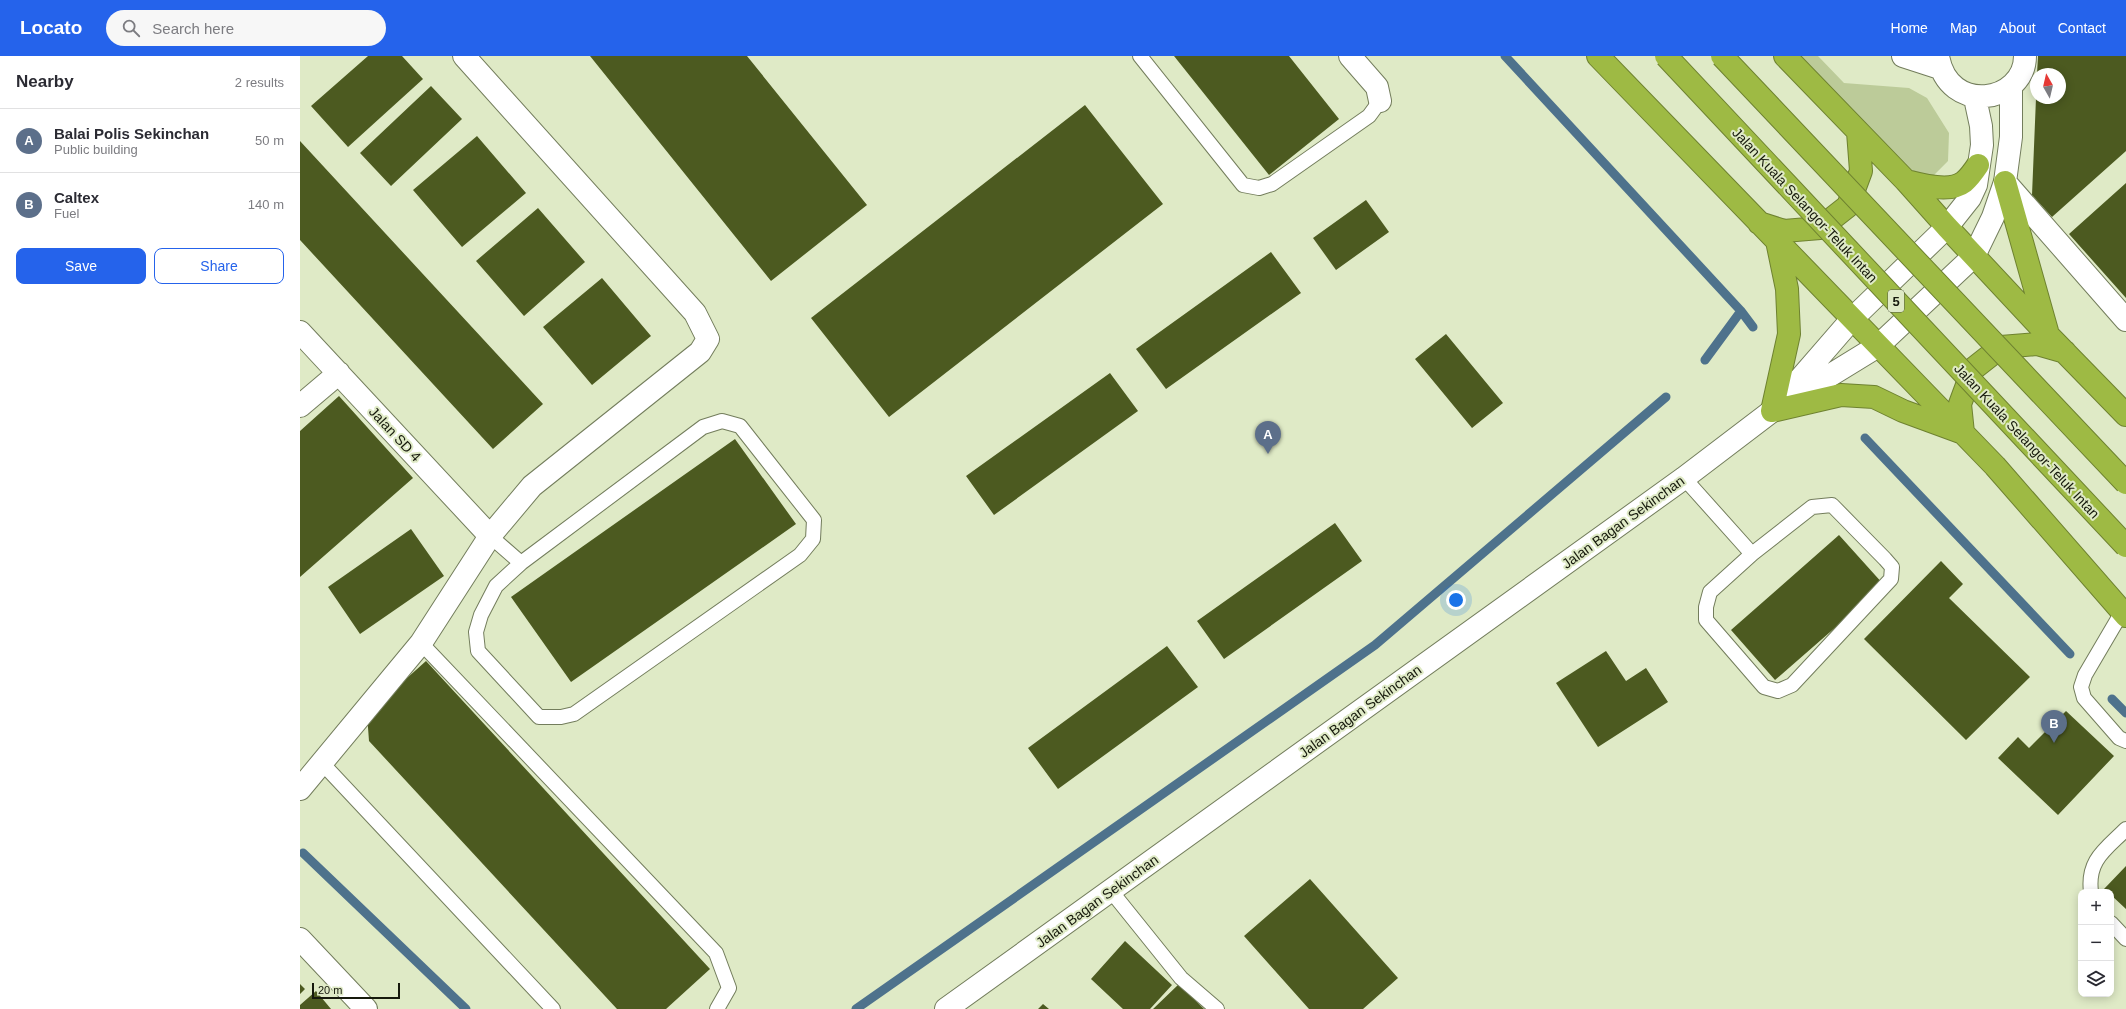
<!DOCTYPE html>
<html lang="en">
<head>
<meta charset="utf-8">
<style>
  body { margin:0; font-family:Helvetica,sans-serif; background:#f7f7f7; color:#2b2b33 }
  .controls { position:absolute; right:12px; bottom:12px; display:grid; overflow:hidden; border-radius:8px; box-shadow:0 2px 10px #0003 }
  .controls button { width:36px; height:36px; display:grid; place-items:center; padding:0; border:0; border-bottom:1px solid #e1e1e2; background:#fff; color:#2b2b33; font:20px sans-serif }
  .compass { position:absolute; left:1730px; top:12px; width:36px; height:36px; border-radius:50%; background:#fff; box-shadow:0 2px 10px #0003; rotate:352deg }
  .scale { position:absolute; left:12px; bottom:10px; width:88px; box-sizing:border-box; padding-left:4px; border:2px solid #16190c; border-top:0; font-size:11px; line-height:14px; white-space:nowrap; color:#16190c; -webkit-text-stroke:3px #dfeac6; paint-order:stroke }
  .you { position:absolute; left:1156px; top:544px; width:14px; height:14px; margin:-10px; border:3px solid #fff; border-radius:50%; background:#1a73e8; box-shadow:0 0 0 6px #1a73e833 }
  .badge { display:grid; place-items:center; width:26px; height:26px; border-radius:50%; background:#2563eb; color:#fff; font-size:13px; font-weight:700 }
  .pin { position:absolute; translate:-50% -33px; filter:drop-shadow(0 1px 2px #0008) }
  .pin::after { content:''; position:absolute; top:21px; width:14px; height:12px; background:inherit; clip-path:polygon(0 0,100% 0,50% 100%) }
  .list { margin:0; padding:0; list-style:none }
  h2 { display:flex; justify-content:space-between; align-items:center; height:52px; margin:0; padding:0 16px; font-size:17px }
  h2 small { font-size:13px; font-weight:400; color:#7c7c81 }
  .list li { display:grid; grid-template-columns:26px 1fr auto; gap:12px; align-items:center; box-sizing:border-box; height:64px; padding:0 16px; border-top:1px solid #e1e1e2 }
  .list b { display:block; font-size:15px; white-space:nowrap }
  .list p { margin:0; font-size:13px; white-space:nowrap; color:#7c7c81 }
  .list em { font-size:13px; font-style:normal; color:#7c7c81 }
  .actions { display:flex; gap:8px; padding:12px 16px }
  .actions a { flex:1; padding:9px 0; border:1px solid #2563eb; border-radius:8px; text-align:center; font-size:14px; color:#2563eb }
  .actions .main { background:#2563eb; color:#fff }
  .icon { flex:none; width:22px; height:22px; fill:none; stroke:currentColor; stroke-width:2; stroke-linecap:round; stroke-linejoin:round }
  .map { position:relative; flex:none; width:1826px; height:953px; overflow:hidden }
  header { display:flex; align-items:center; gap:24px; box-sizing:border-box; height:56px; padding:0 20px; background:#2563eb; color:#fff }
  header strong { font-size:19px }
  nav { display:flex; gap:22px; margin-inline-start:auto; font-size:14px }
  .search { width:280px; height:36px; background:#f7f7f7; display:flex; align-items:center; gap:10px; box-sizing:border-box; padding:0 14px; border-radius:22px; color:#7c7c81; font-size:15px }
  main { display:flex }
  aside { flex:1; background:#fff }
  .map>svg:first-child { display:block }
  .green { fill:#bccb99 }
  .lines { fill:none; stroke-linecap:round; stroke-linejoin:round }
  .stream { stroke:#4e728c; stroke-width:9 }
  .building { fill:#4c5a20 }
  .lane-casing { stroke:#737d5c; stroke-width:16 }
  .street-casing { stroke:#737d5c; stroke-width:24 }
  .secondary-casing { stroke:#737d5c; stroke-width:24 }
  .highway-casing { stroke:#6e8230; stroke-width:24 }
  .lane { stroke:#fff; stroke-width:14 }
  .street { stroke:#fff; stroke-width:22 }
  .secondary { stroke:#fff; stroke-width:22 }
  .highway { stroke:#9eba44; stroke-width:22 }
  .highway-bridge-casing { stroke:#6e8230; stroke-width:24; stroke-linecap:butt }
  .highway-bridge { stroke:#9eba44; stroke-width:22 }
  .labels { text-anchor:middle; stroke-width:4; stroke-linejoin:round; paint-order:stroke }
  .shield { fill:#dfeac6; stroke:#525844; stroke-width:1 }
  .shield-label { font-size:13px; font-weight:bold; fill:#16190c }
  .street-label { font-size:14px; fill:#16190c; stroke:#dfeac6 }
</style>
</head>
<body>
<header>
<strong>Locato</strong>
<div class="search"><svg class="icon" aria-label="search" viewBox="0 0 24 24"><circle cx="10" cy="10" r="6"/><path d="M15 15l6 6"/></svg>Search here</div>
<nav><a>Home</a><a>Map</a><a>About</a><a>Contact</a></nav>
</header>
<main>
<aside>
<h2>Nearby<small>2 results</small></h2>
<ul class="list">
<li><span class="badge" style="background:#5c6f8a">A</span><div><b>Balai Polis Sekinchan</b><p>Public building</p></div><em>50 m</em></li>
<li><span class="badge" style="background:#5c6f8a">B</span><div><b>Caltex</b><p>Fuel</p></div><em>140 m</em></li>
</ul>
<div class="actions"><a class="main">Save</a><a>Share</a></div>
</aside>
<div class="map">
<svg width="1826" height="953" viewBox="0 0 1826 953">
  <rect width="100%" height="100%" fill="#dfeac6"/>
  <path class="green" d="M1499,0H1518L1544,27L1609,32L1627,42L1649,77L1648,105L1633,120L1613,119Z"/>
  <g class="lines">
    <path class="stream" d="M1205,0L1441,255L1453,271
      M1405,304L1441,255
      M1565,382L1770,598
      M1812,643L1826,657
      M3,797L166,953
      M556,953L1075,589L1366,341"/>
  </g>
  <path class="building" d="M68,0H102L123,23L48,91L11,50Z
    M290,0H447L567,149L471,225Z
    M874,0H989L1039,63L969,119Z
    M1738,0H1826V95L1752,161L1732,139L1736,42H1760V18H1737Z
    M131,30L162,63L91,130L60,97Z
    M785,49L863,148L589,361L511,262Z
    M177,80L226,137L162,191L113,134Z
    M0,85L243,348L193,393L0,184Z
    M1826,127V242L1769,178Z
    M1066,144L1089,176L1036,214L1013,182Z
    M238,152L285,206L224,260L176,205Z
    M971,196L1001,237L866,333L836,293Z
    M302,222L351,280L292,329L243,271Z
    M1146,278L1203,347L1172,372L1115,303Z
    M810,317L838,355L694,459L666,420Z
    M39,340L113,422L0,521V375Z
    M435,383L496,468L271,626L211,541Z
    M1035,467L1062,505L924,603L897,565Z
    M111,473L144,520L60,578L28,531Z
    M1539,479L1584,529L1475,624L1431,574Z
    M1641,505L1663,528L1649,542L1730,621L1666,684L1564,583Z
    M867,590L898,631L758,733L728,692Z
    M1306,595L1326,625L1346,612L1368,646L1298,691L1256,627Z
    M126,605L410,913L366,953H317L69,685L67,658Z
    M1766,655L1814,700L1758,759L1698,702L1718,681L1729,692Z
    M1826,810V853L1811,839V836L1804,833Z
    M1010,823L1098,922L1063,953H1009L944,880Z
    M825,885L872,929L850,953H823L791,923Z
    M0,928L5,933L0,938Z
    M879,928L904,953H853Z
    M16,935L31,953H0V949Z
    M743,948L749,953H738Z"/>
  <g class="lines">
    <g class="lane-casing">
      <path id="lane" d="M840,0L943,129L959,132L972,128L1069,60L1080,45
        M1384,422L1452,498L1410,536L1406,551V564L1464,631L1478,635L1492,629L1591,523L1592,511L1585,503L1532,449L1512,451L1452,498
        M190,480L221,507L403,371L422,365L440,370L514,464L513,483L500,499L274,658L261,661H239L178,595L176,576L181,559L196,530L221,507
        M1822,556L1785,619L1781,631L1784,642L1819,682L1826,685
        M121,587L416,897L429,932L417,953
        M22,707L253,953
        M811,835L881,922L917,953
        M1791,836C1787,804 1805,794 1826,773
        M1811,867L1826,883"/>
    </g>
    <g class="street-casing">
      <path id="street" d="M1050,0L1077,31L1080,45
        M1603,0L1640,12
        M1638,0C1648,60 1725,47 1725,0
        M1705,126L1826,264
        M0,276L190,480
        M1487,338L1552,263L1647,171L1670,142L1676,129L1682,89L1681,70L1675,42
        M0,350L39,317
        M0,733L121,587L190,480L232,430L400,296L408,283L395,257L164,0
        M646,953L1384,422L1472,355L1578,290L1674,200L1693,161L1705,126L1711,81V30"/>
    </g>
    <g class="secondary-casing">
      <path id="secondary" d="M0,883L66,953"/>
    </g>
    <g class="highway-casing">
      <path id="highway" d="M1298,0L1695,410L1826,560
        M1485,0L1606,125L1647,171L1747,278L1826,359
        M1606,125C1621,129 1650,137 1664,126C1669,122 1674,115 1678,109
        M1705,126L1747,275
        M1459,167L1484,175L1520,172L1548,150L1561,115L1558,76
        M1477,185L1487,233L1489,278L1472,355L1541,339L1574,341L1603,355L1663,377L1660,348L1673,313L1701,291L1737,288L1765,296"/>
    </g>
    <use href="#lane" class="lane"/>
    <use href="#street" class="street"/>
    <use href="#secondary" class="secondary"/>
    <use href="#highway" class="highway"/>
    <g class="highway-bridge-casing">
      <path id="highway-bridge" d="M1366,0L1826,490
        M1422,0L1826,427"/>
    </g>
    <use href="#highway-bridge" class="highway-bridge"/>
  </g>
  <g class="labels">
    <rect class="shield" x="1588" y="234" width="16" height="22" rx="3"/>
    <g class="shield-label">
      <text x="1596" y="250">5</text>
    </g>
    <g class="street-label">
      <text transform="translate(1505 149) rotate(47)" y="5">Jalan Kuala Selangor-Teluk Intan</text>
      <text transform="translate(95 378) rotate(47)" y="5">Jalan SD 4</text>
      <text transform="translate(1727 385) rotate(47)" y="5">Jalan Kuala Selangor-Teluk Intan</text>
      <text transform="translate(1323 466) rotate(-36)" y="5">Jalan Bagan Sekinchan</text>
      <text transform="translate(1060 655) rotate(-36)" y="5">Jalan Bagan Sekinchan</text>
      <text transform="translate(797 845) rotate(-36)" y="5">Jalan Bagan Sekinchan</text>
    </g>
  </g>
</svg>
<div class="controls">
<button>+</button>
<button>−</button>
<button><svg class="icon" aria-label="layers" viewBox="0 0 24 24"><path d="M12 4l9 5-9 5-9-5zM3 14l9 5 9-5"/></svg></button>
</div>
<svg class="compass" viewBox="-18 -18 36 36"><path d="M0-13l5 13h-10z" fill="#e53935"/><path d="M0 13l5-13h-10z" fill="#7c7c81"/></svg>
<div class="scale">20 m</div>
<div class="you"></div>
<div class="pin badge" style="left:968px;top:398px;background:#5c6f8a">A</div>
<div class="pin badge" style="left:1754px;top:687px;background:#5c6f8a">B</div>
</div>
</main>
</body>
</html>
